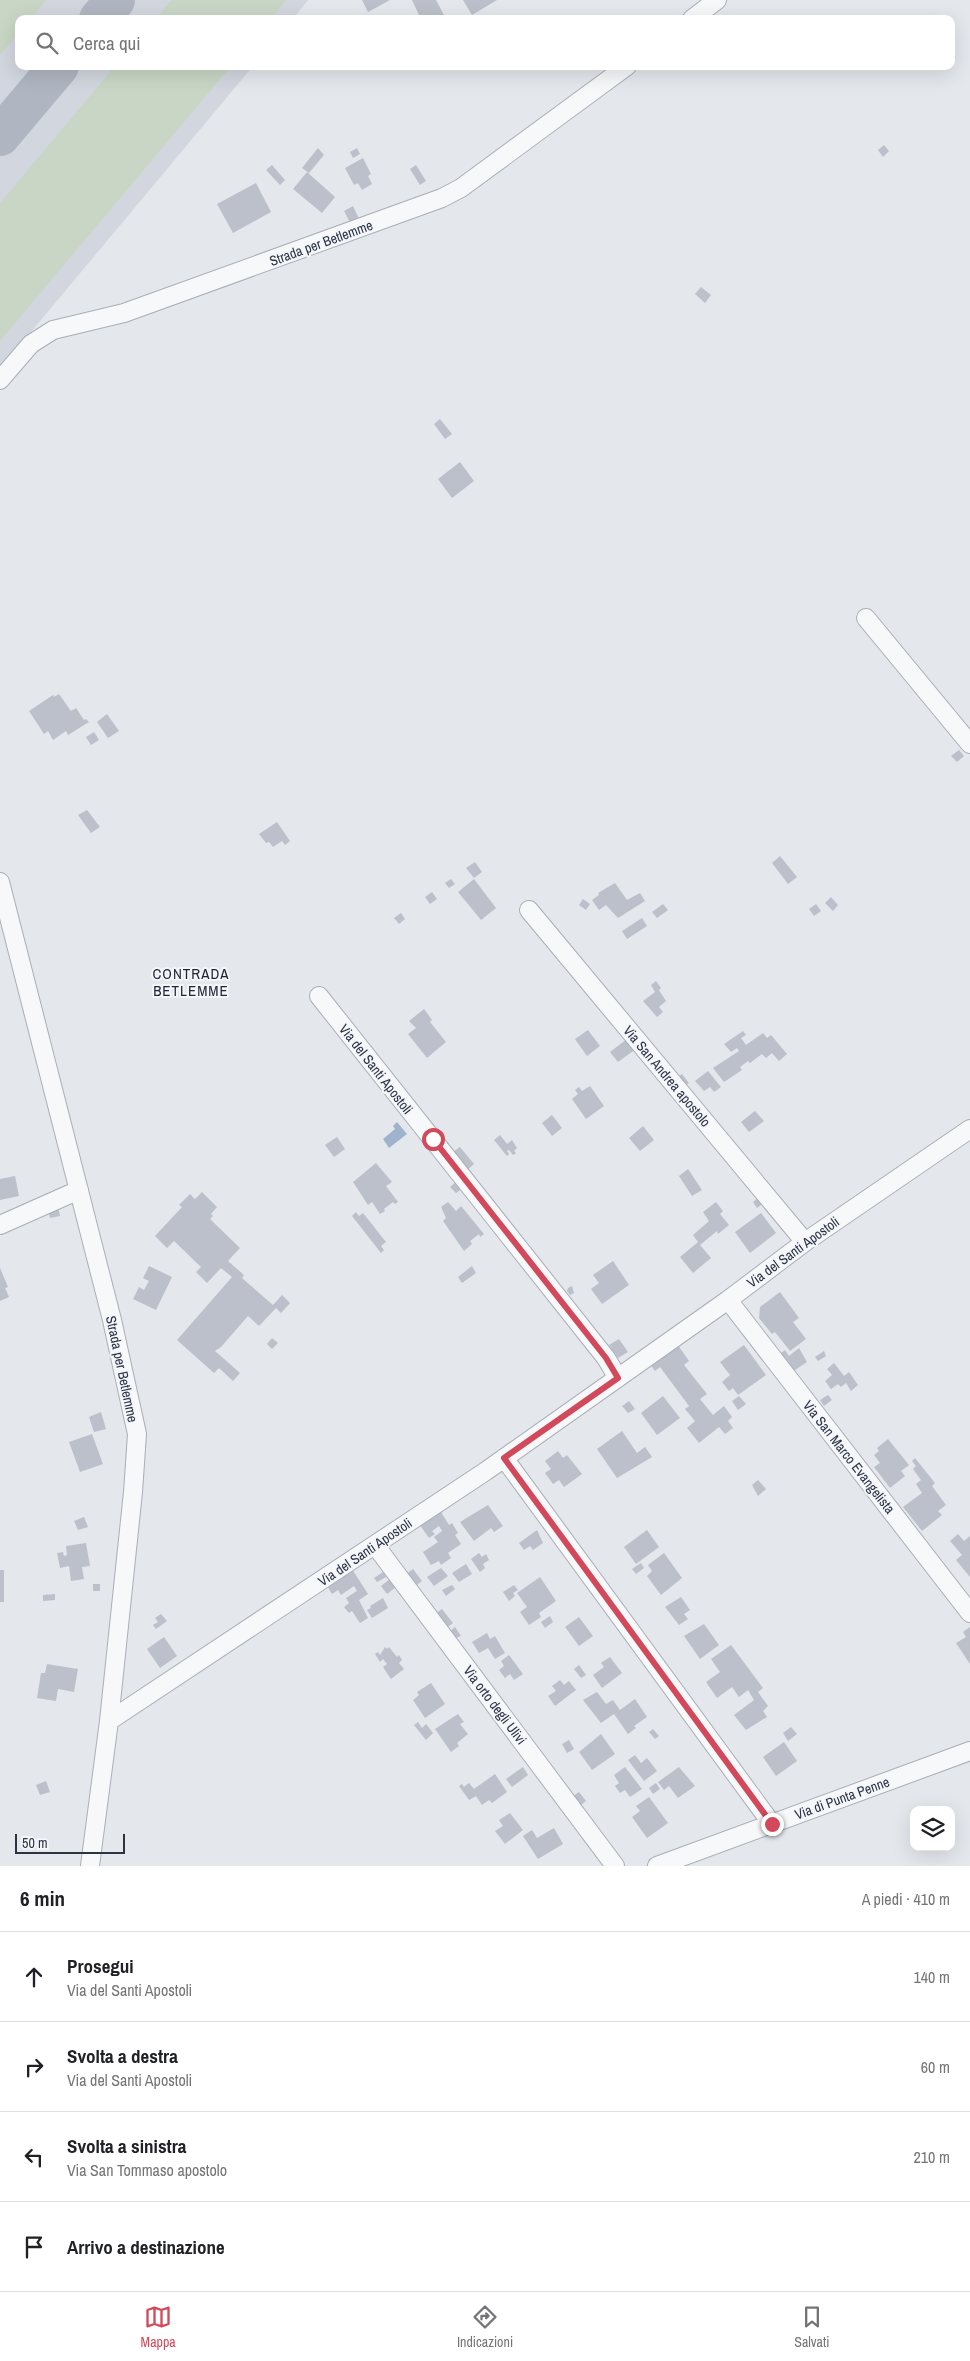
<!DOCTYPE html>
<html lang="it">
<head>
<meta charset="utf-8">
<style>
  body { margin:0; font-family:"Archivo Narrow",sans-serif; background:#f2f2f2; color:#202124 }
  .controls { position:absolute; right:15px; bottom:15px; display:grid; overflow:hidden; border-radius:10px; box-shadow:0 5px 20px #0002 }
  .controls button { width:45px; height:45px; display:grid; place-items:center; padding:0; border:0; border-bottom:1px solid #e0e0e0; background:#fff; color:#202124; font:25px sans-serif }
  .scale { position:absolute; left:15px; bottom:12px; width:110px; box-sizing:border-box; padding-left:5px; border:2px solid #2b3445; border-top:0; font-size:14px; line-height:18px; white-space:nowrap; color:#2b3445; -webkit-text-stroke:4px #f4f6f9; paint-order:stroke }
  .stop { position:absolute; width:15px; height:15px; margin:-11px; border:4px solid #d1495b; border-radius:50%; background:#fff }
  .stop.end { background:#d1495b; border-color:#fff; box-shadow:0 1px 5px #0008 }
  .list { margin:0; padding:0; list-style:none }
  h2 { display:flex; justify-content:space-between; align-items:center; height:65px; margin:0; padding:0 20px; font-size:21px }
  h2 small { font-size:16px; font-weight:400; color:#757577 }
  .list li { display:grid; grid-template-columns:32px 1fr auto; gap:15px; align-items:center; box-sizing:border-box; height:90px; padding:0 20px; border-top:1px solid #e0e0e0 }
  .list b { display:block; font-size:19px; white-space:nowrap }
  .list p { margin:0; font-size:16px; white-space:nowrap; color:#757577 }
  .list em { font-size:16px; font-style:normal; color:#757577 }
  .icon { flex:none; width:28px; height:28px; fill:none; stroke:currentColor; stroke-width:2; stroke-linecap:round; stroke-linejoin:round }
  .map { position:relative; flex:none; width:970px; height:1866px; overflow:hidden }
  .search { position:absolute; background:#fff; box-shadow:0 5px 20px #0002; left:15px; right:15px; top:15px; height:55px; display:flex; align-items:center; gap:12px; box-sizing:border-box; padding:0 18px; border-radius:10px; color:#757577; font-size:19px }
  .sheet { height:425px; background:#fff }
  nav { display:flex; justify-content:space-around; align-items:center; box-sizing:border-box; height:70px; border-top:1px solid #e0e0e0; background:#fff; font-size:14px; color:#757577 }
  nav a { display:grid; justify-items:center; gap:2px }
  nav .on { color:#d1495b }
  .map>svg:first-child { display:block }
  .built { fill:#d2d6de }
  .green { fill:#c9d6c5 }
  .water { fill:#9fb4cc }
  .lines { fill:none; stroke-linecap:round; stroke-linejoin:round }
  .taxiway { stroke:#b0b6c1; stroke-width:40 }
  .building { fill:#bbc0ca }
  .minor-casing { stroke:#a9aeb7; stroke-width:20 }
  .minor { stroke:#f7f8fa; stroke-width:18 }
  .route { stroke:#d1495b; stroke-width:6 }
  .labels { text-anchor:middle; stroke-width:4; stroke-linejoin:round; paint-order:stroke }
  .street-label { font-size:14px; fill:#2b3445; stroke:#f4f6f9 }
  .neighbourhood-label { font-size:15px; letter-spacing:1px; fill:#1d2536; stroke:#f4f6f9 }
</style>
</head>
<body>
<div class="map">
<svg width="970" height="1866" viewBox="0 0 970 1866">
  <rect width="100%" height="100%" fill="#e4e7ec"/>
  <path class="built" d="M0,0H308L293,19H19V66H253L0,369Z"/>
  <path class="green" d="M0,0H46L31,19H19V33L0,55Z
    M171,0H286L271,19H156Z
    M115,66H231L0,341V203Z"/>
  <path class="water" d="M397,1122L407,1134L389,1148L383,1139L395,1129L393,1126Z"/>
  <g class="lines">
    <path class="taxiway" d="M99,19L115,0
      M0,136L59,66"/>
  </g>
  <path class="building" d="M362,0H390L368,12Z
    M412,0H436L445,17L441,19H427L425,15L420,17Z
    M463,0H497L472,15Z
    M884,145L889,151L883,157L878,150Z
    M318,148L324,155L309,173L302,168Z
    M357,148L360,154L353,158L350,152Z
    M363,158L371,174L368,176L372,184L362,190L358,183L354,185L345,168Z
    M272,165L285,180L280,185L266,170Z
    M416,165L426,181L420,185L410,169Z
    M307,172L335,197L322,213L293,189Z
    M256,183L271,212L233,233L217,204Z
    M353,206L361,223L352,226L344,211Z
    M701,287L711,295L705,303L695,294Z
    M440,419L452,434L445,439L434,424Z
    M460,462L474,481L452,498L438,479Z
    M59,694L71,711L76,708L84,720L86,719L89,722L68,735L66,731L53,740L48,731L44,734L29,711L53,695L54,697Z
    M107,714L119,731L108,738L97,722Z
    M94,732L99,740L91,745L86,737Z
    M959,750L964,756L957,762L951,756Z
    M87,810L100,827L91,833L78,815Z
    M277,822L290,841L285,845L282,841L273,847L269,842L266,843L259,834Z
    M780,856L797,877L788,884L772,863Z
    M475,862L482,872L474,878L466,868Z
    M451,879L455,884L449,888L445,883Z
    M474,879L496,908L481,920L458,892Z
    M615,883L627,900L640,893L645,901L618,918L606,905L599,910L592,900L599,895L598,893Z
    M432,892L437,899L430,904L425,897Z
    M831,897L838,905L833,911L825,903Z
    M583,899L590,904L586,910L579,905Z
    M663,904L668,910L657,918L652,912Z
    M816,904L821,911L814,916L809,909Z
    M401,913L405,919L399,924L394,918Z
    M642,918L647,926L627,939L622,931Z
    M656,981L661,988L659,990L666,1001L659,1007L663,1012L657,1017L643,1001L655,992L651,985Z
    M424,1009L432,1020L430,1022L446,1042L427,1058L408,1034L416,1028L409,1021Z
    M588,1030L600,1046L587,1056L575,1039Z
    M743,1031L746,1035L741,1038L746,1045L763,1033L767,1038L771,1035L787,1054L779,1061L772,1053L766,1058L762,1054L750,1063L748,1061L740,1067L742,1070L724,1082L713,1068L739,1051L737,1048L731,1052L724,1044Z
    M627,1039L636,1049L618,1062L610,1052Z
    M708,1071L721,1087L714,1092L710,1087L704,1091L695,1081Z
    M682,1074L689,1083L683,1088L676,1079Z
    M590,1086L604,1106L586,1119L572,1099L578,1094L575,1090L579,1087L582,1091Z
    M755,1111L764,1121L749,1132L741,1122Z
    M552,1115L562,1128L552,1136L542,1123Z
    M643,1126L654,1140L640,1151L629,1138Z
    M500,1135L507,1144L512,1140L517,1148L514,1151L516,1153L513,1155L509,1150L507,1151L509,1154L507,1156L494,1140Z
    M337,1137L345,1149L334,1157L325,1145Z
    M460,1147L474,1164L465,1172L450,1154Z
    M376,1163L392,1182L386,1186L398,1202L395,1204L393,1202L384,1209L385,1211L380,1214L372,1202L368,1205L353,1182Z
    M688,1169L702,1190L692,1196L679,1176Z
    M15,1176L19,1196L0,1200V1179Z
    M457,1181L463,1188L456,1193L450,1187Z
    M202,1192L217,1207L211,1214L213,1216L210,1219L240,1248L228,1261L244,1275L242,1278L273,1305L282,1295L290,1303L281,1313L276,1308L259,1326L248,1316L221,1347L215,1351L240,1373L233,1381L219,1368L214,1373L177,1340L232,1277L221,1268L207,1283L196,1272L201,1267L174,1241L167,1248L155,1236L182,1207L179,1205L190,1194L195,1199Z
    M758,1198L762,1204L757,1208L753,1202Z
    M448,1202L456,1211L461,1206L484,1234L480,1237L479,1234L470,1241L472,1244L464,1251L443,1221L446,1218L441,1207Z
    M716,1202L723,1211L720,1214L729,1225L718,1234L717,1231L700,1245L711,1258L693,1273L680,1257L698,1242L693,1235L709,1221L703,1212Z
    M58,1207L60,1216L50,1218L48,1209Z
    M356,1212L359,1216L363,1213L386,1242L381,1246L384,1250L381,1253L352,1216Z
    M761,1213L776,1233L750,1253L735,1232Z
    M613,1261L629,1285L602,1304L591,1289L599,1283L593,1275Z
    M149,1266L172,1277L156,1310L133,1299L139,1287L144,1290L149,1281L143,1278Z
    M472,1266L476,1273L462,1283L458,1277Z
    M0,1268L8,1287L5,1288L9,1297L0,1301Z
    M572,1286L574,1293L570,1295L567,1291L568,1288Z
    M780,1292L799,1318L793,1322L806,1339L790,1351L775,1332L772,1334L759,1318L760,1307Z
    M272,1338L278,1343L272,1349L267,1344Z
    M619,1339L628,1352L618,1358L609,1345Z
    M675,1341L689,1361L684,1365L707,1394L700,1399L713,1415L724,1406L732,1417L728,1421L733,1428L725,1434L719,1427L699,1443L687,1428L695,1421L685,1409L689,1406L660,1367L655,1371L648,1361Z
    M744,1345L766,1375L738,1395L733,1388L729,1391L722,1382L730,1375L720,1362Z
    M799,1348L807,1362L789,1374L776,1357L785,1350L789,1356Z
    M824,1351L826,1356L818,1361L815,1357Z
    M834,1363L844,1376L849,1372L858,1385L851,1391L846,1383L841,1387L838,1384L831,1389L825,1381L832,1375L827,1369Z
    M828,1395L832,1400L824,1406L820,1400Z
    M663,1396L680,1418L657,1435L641,1413Z
    M739,1396L746,1404L738,1410L732,1401Z
    M629,1401L635,1409L628,1413L622,1406Z
    M101,1412L106,1429L94,1432L89,1417Z
    M622,1431L637,1453L645,1447L652,1457L617,1478L597,1449Z
    M92,1434L103,1464L80,1472L69,1442Z
    M888,1439L909,1465L901,1471L905,1476L890,1488L874,1467L880,1463L874,1455L879,1451L877,1448Z
    M558,1451L563,1458L567,1455L582,1474L564,1487L559,1480L553,1484L545,1473L551,1469L545,1461Z
    M915,1458L935,1483L932,1486L946,1505L938,1511L942,1515L922,1531L903,1507L922,1493L916,1484L921,1480L913,1469L916,1466L912,1461Z
    M758,1480L766,1489L758,1496L752,1485Z
    M488,1505L503,1526L494,1532L491,1528L474,1541L460,1522Z
    M440,1507L443,1511L441,1512L449,1525L452,1523L458,1533L455,1535L461,1544L448,1553L451,1558L441,1565L439,1561L431,1565L423,1552L438,1542L434,1537L442,1531L439,1526L432,1531L435,1534L429,1538L417,1521Z
    M84,1517L88,1527L78,1530L74,1521Z
    M537,1530L543,1543L533,1550L530,1546L524,1550L519,1543Z
    M647,1530L659,1547L636,1564L624,1547Z
    M958,1534L964,1541L970,1536V1577L956,1560L962,1555L950,1541Z
    M86,1543L90,1566L82,1567L84,1579L71,1581L69,1566L60,1568L57,1553L63,1552L64,1556L67,1555L66,1546Z
    M479,1553L482,1557L486,1554L489,1560L483,1564L485,1568L480,1572L471,1559Z
    M664,1553L682,1578L661,1595L647,1576L652,1571L648,1565Z
    M641,1563L644,1568L636,1574L632,1569Z
    M466,1564L472,1574L459,1582L452,1573Z
    M441,1568L448,1576L434,1586L427,1577Z
    M352,1569L368,1594L359,1600L368,1618L360,1623L352,1611L349,1613L344,1607L349,1603L346,1598L357,1591L354,1586L341,1595L338,1590L332,1594L327,1586Z
    M413,1569L422,1581L414,1587L405,1575Z
    M0,1570H4V1602H0Z
    M383,1572L386,1577L377,1582L374,1578Z
    M540,1577L556,1601L539,1613L541,1617L529,1625L520,1612L527,1607L517,1593Z
    M390,1579L396,1587L387,1594L381,1586Z
    M93,1584H100V1591H93Z
    M452,1585L455,1589L446,1596L442,1590Z
    M514,1585L518,1590L513,1593L515,1596L509,1601L503,1592Z
    M55,1594V1600L43,1601V1595Z
    M681,1597L690,1610L684,1614L688,1619L679,1625L665,1607Z
    M383,1598L388,1608L372,1618L367,1610L371,1608L370,1606Z
    M442,1609L453,1623L446,1628L435,1614Z
    M161,1614L167,1621L156,1629L153,1625L158,1622L155,1618Z
    M550,1616L553,1622L545,1628L541,1622Z
    M579,1617L593,1636L579,1646L565,1627Z
    M704,1624L719,1645L700,1659L684,1636Z
    M455,1627L461,1636L453,1639L449,1632Z
    M970,1627V1664L956,1643L966,1637L963,1632Z
    M487,1633L490,1639L495,1636L505,1653L495,1659L488,1648L479,1653L472,1642Z
    M164,1637L177,1656L160,1668L147,1649Z
    M731,1645L763,1688L758,1692L768,1706L763,1711L767,1717L746,1730L734,1715L754,1700L748,1690L739,1697L732,1687L717,1698L706,1682L720,1672L711,1659Z
    M385,1647L387,1649L389,1647L397,1657L399,1655L402,1660L399,1663L404,1669L391,1679L383,1667L387,1664L383,1659L380,1662L375,1654L378,1652L380,1655Z
    M509,1655L523,1674L514,1680L510,1674L505,1678L499,1670L504,1666L501,1661Z
    M610,1657L622,1673L602,1688L593,1675L604,1667L601,1663Z
    M47,1664L78,1669L74,1692L58,1689L56,1701L37,1698L41,1673H45Z
    M579,1665L586,1675L581,1678L574,1669Z
    M560,1680L564,1685L569,1681L576,1690L555,1706L548,1696L556,1691L552,1686Z
    M431,1683L445,1704L425,1718L413,1700L419,1695L417,1692Z
    M597,1692L606,1704L613,1700L620,1710L635,1699L647,1717L634,1726L636,1728L628,1734L614,1714L601,1723L583,1700Z
    M458,1714L464,1722L460,1724L468,1734L457,1743L459,1746L451,1752L435,1729Z
    M418,1722L422,1728L426,1724L433,1733L426,1740L414,1725Z
    M791,1727L797,1734L788,1741L783,1733Z
    M653,1729L659,1736L655,1739L649,1732Z
    M601,1734L615,1754L592,1770L579,1752Z
    M569,1740L574,1749L567,1753L562,1744Z
    M784,1742L797,1761L776,1776L763,1757Z
    M635,1755L641,1763L647,1758L657,1771L644,1781L628,1760Z
    M523,1767L528,1775L512,1787L506,1779Z
    M625,1767L642,1789L630,1797L625,1790L620,1793L615,1786L619,1783L614,1775Z
    M679,1767L695,1786L678,1798L669,1786L664,1790L658,1782Z
    M495,1774L507,1792L492,1803L489,1800L482,1805L476,1796L469,1800L459,1786L462,1784L464,1787L469,1783L474,1789Z
    M46,1781L50,1792L40,1795L36,1785Z
    M656,1783L660,1789L653,1794L649,1788Z
    M579,1792L586,1801L576,1809L569,1799Z
    M649,1797L668,1823L647,1838L632,1817L640,1811L636,1806Z
    M510,1813L523,1830L505,1844L495,1831L503,1826L499,1820Z
    M554,1828L563,1844L538,1859L523,1836L532,1830L537,1838Z"/>
  <g class="lines">
    <g class="minor-casing">
      <path id="minor" d="M692,19L717,0
        M0,380L31,344L53,330L124,313L442,198L461,188L627,66
        M866,618L970,744
        M0,882L112,1320L137,1434L133,1492L109,1721L90,1866
        M529,910L805,1242
        M319,996L606,1358L618,1378
        M0,1225L79,1190
        M728,1300L970,1613
        M504,1458L772,1824
        M375,1545L615,1866
        M109,1721L486,1471L728,1300L805,1242L970,1129
        M657,1866L970,1751"/>
    </g>
    <use href="#minor" class="minor"/>
  </g>
  <g class="lines">
    <path class="route" d="M433,1139L606,1358L618,1378L504,1458L772,1824"/>
  </g>
  <g class="labels">
    <g class="street-label">
      <text transform="translate(321 243) rotate(-20)" y="5">Strada per Betlemme</text>
      <text transform="translate(376 1069) rotate(52)" y="5">Via del Santi Apostoli</text>
      <text transform="translate(667 1076) rotate(50)" y="5">Via San Andrea apostolo</text>
      <text transform="translate(793 1252) rotate(-36)" y="5">Via del Santi Apostoli</text>
      <text transform="translate(122 1369) rotate(78)" y="5">Strada per Betlemme</text>
      <text transform="translate(849 1457) rotate(52)" y="5">Via San Marco Evangelista</text>
      <text transform="translate(365 1552) rotate(-34)" y="5">Via del Santi Apostoli</text>
      <text transform="translate(495 1705) rotate(53)" y="5">Via orto degli Ulivi</text>
      <text transform="translate(842 1798) rotate(-20)" y="5">Via di Punta Penne</text>
    </g>
    <g class="neighbourhood-label">
      <text x="191" y="979">CONTRADA<tspan x="191" dy="17">BETLEMME</tspan></text>
    </g>
  </g>
</svg>
<div class="controls">
<button><svg class="icon" aria-label="layers" viewBox="0 0 24 24"><path d="M12 4l9 5-9 5-9-5zM3 14l9 5 9-5"/></svg></button>
</div>
<div class="scale">50 m</div>
<div class="stop" style="left:433px;top:1139px"></div>
<div class="stop end" style="left:772px;top:1824px"></div>
<div class="search"><svg class="icon" aria-label="search" viewBox="0 0 24 24"><circle cx="10" cy="10" r="6"/><path d="M15 15l6 6"/></svg>Cerca qui</div>
</div>
<section class="sheet">
<h2>6 min<small>A piedi · 410 m</small></h2>
<ul class="list">
<li><svg class="icon" aria-label="ahead" viewBox="0 0 24 24"><path d="M12 20V5M6 11l6-6 6 6"/></svg><div><b>Prosegui</b><p>Via del Santi Apostoli</p></div><em>140 m</em></li>
<li><svg class="icon" aria-label="right" viewBox="0 0 24 24"><path d="M7 20v-9h11M14 6l5 5-5 5"/></svg><div><b>Svolta a destra</b><p>Via del Santi Apostoli</p></div><em>60 m</em></li>
<li><svg class="icon" aria-label="left" viewBox="0 0 24 24"><path d="M17 20v-9H6M10 6l-5 5 5 5"/></svg><div><b>Svolta a sinistra</b><p>Via San Tommaso apostolo</p></div><em>210 m</em></li>
<li><svg class="icon" aria-label="arrive" viewBox="0 0 24 24"><path d="M6 21V4h12l-3 4 3 4H6"/></svg><div><b>Arrivo a destinazione</b></div></li>
</ul>
</section>
<nav>
<a class="on"><svg class="icon" aria-label="map" viewBox="0 0 24 24"><path d="M3 6l6-2 6 2 6-2v14l-6 2-6-2-6 2zM9 4v14M15 6v14"/></svg>Mappa</a>
<a><svg class="icon" aria-label="directions" viewBox="0 0 24 24"><path d="M12 3l9 9-9 9-9-9zM9 14v-3h6M13 9l2 2-2 2"/></svg>Indicazioni</a>
<a><svg class="icon" aria-label="saved" viewBox="0 0 24 24"><path d="M7 4h10v16l-5-4-5 4z"/></svg>Salvati</a>
</nav>
</body>
</html>
